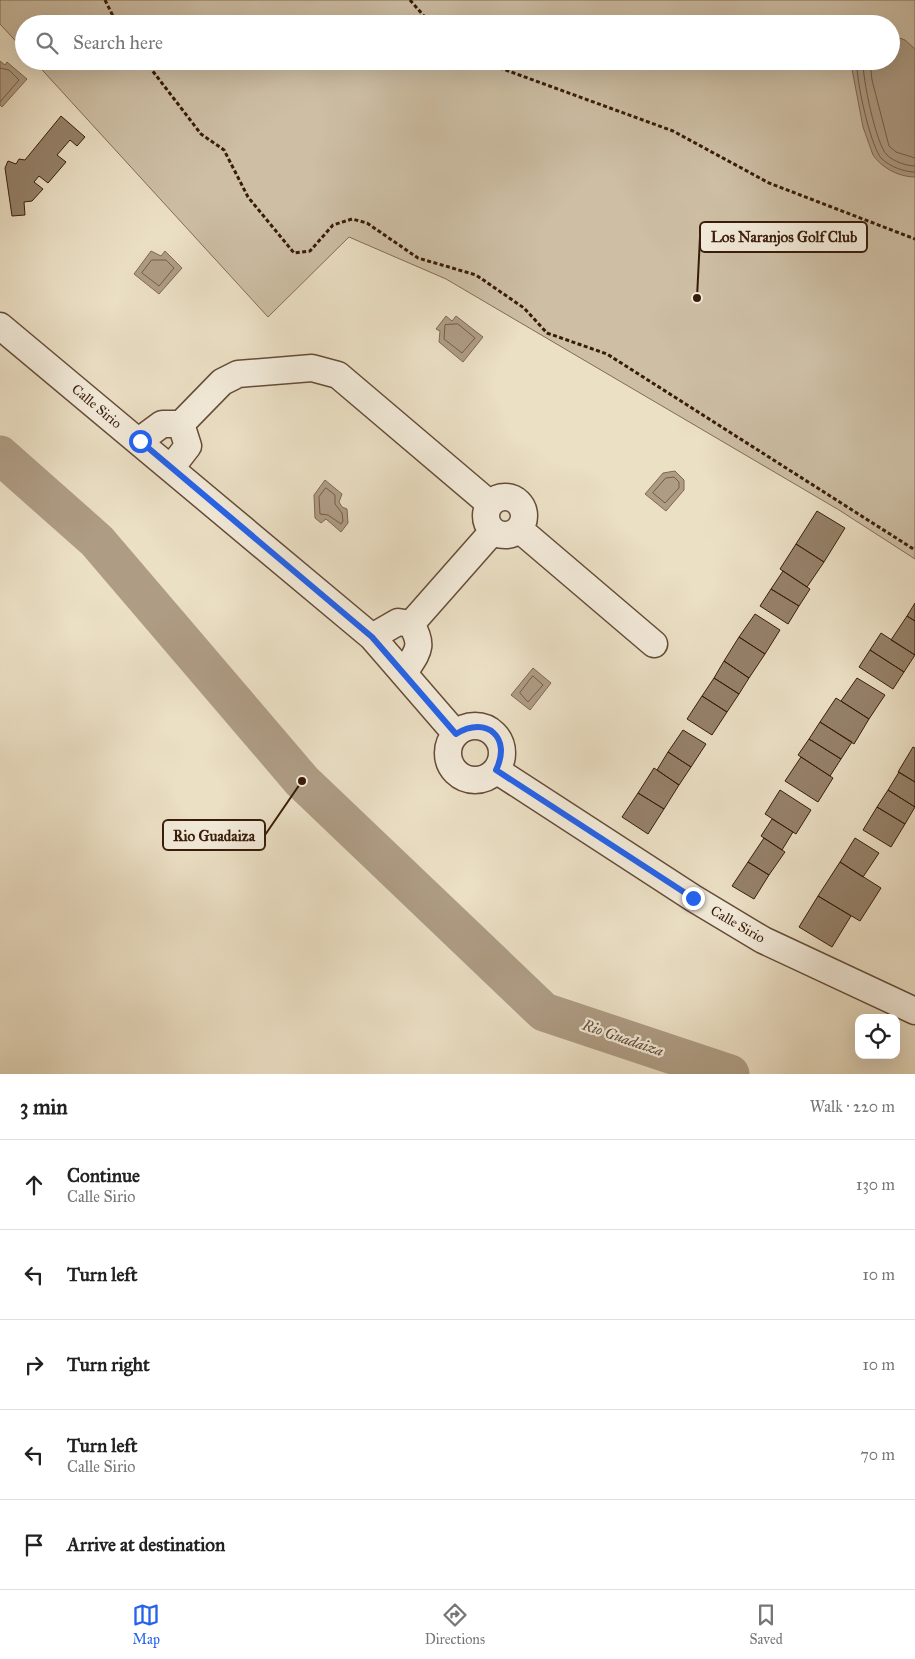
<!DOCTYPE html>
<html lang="en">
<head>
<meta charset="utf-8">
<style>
  body { margin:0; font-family:"IM FELL Great Primer",serif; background:#f2f2f2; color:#222 }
  .controls { position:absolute; right:15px; bottom:15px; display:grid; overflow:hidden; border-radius:10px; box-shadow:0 5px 20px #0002 }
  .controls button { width:45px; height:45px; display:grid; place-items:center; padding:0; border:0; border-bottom:1px solid #e0e0e0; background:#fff; color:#222; font:25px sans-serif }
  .stop { position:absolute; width:15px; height:15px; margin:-11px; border:4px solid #2563eb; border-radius:50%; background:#fff }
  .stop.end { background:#2563eb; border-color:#fff; box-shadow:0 1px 5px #0008 }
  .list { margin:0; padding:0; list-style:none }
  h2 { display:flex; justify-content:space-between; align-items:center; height:65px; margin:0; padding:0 20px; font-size:21px }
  h2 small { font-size:16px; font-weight:400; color:#767676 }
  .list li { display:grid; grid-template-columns:32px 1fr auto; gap:15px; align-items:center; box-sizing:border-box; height:90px; padding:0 20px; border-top:1px solid #e0e0e0 }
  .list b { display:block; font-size:19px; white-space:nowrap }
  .list p { margin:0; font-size:16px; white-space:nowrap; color:#767676 }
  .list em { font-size:16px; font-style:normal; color:#767676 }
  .icon { flex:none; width:28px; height:28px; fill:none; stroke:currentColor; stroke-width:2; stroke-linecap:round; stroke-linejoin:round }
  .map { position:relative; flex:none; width:915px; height:1074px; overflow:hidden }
  .search { position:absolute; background:#fff; box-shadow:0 5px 20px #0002; left:15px; right:15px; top:15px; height:55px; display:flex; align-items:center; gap:12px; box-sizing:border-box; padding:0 18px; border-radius:28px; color:#767676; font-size:19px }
  .sheet { height:515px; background:#fff }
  nav { display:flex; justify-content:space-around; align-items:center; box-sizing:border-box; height:70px; border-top:1px solid #e0e0e0; background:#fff; font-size:14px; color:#767676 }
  nav a { display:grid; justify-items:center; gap:2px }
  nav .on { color:#2563eb }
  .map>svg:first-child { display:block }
  .green { fill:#cdbea4; stroke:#826c56 }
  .water { fill:#ae9c84; stroke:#7f6853 }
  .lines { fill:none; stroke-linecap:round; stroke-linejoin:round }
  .shore { stroke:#735c46; stroke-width:1 }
  .river { stroke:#ae9c84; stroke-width:39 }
  .building { fill:#95816a; stroke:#381b09 }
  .minor-casing { stroke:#654c38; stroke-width:29 }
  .path { stroke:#381b09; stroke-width:3; stroke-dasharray:4 2.5; stroke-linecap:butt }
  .minor { stroke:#f2ead9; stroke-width:26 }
  .route { stroke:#2563eb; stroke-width:6 }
  .labels { text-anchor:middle; stroke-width:4.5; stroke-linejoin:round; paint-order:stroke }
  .street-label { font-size:14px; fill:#381b09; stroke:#f2ead9 }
  .water-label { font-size:15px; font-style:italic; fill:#614834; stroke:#f2ead9 }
  .leader { fill:none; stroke:#381b09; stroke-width:2 }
  .callout-dot { fill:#381b09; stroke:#f2ead9; stroke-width:2 }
  .callout { fill:#f2ead9; stroke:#381b09; stroke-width:2 }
  .callout-label { font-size:15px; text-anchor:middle; font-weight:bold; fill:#381b09 }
</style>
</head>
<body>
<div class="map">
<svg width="915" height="1074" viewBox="0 0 915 1074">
  <rect width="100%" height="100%" fill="#ebdfc4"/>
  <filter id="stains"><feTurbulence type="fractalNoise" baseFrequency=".004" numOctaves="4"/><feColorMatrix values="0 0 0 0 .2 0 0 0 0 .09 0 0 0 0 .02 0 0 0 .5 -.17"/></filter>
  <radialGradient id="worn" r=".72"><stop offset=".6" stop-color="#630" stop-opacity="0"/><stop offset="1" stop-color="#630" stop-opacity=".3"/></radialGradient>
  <path class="green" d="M0,0H915V559L839,510L446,279L349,237L268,317L34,61H891V24H24V50L0,24Z"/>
  <path class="water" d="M891,35L905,40L915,49V177C899,177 882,168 873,155L863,127L851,64L853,61H891Z
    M0,61L5,65L7,62L27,79L2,107L0,105Z
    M151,251L161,256L165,251L182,268L159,294L134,274Z
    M446,316L452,321L456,316L483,337L463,362L439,342L440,331L436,329Z
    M675,471L684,480V490L666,511L645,494L663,473Z
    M325,480L342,494L339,502L342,507L347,509L348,523L341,532L326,519L321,523L315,518L314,495Z
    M533,668L551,683L530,710L511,695Z"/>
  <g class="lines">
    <path class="shore" d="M857,61C855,77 871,149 882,159C891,167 904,172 915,172
      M863,61C862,76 876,145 887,155C893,161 906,166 915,166
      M870,61L872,80L889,146L896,152L915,158
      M0,68L9,70L19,80L0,102
      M152,260H166L174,268L159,286L142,273Z
      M458,324L475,338L462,353L444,339L445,325Z
      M666,478L674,477L679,482V488L665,503L653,493Z
      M326,488L335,495V504L342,513L343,521L341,524L328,515L320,514L319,497Z
      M533,676L543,685L528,702L520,693Z"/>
    <path class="river" d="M0,455L97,541L302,781L544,1012L730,1074"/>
  </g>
  <path class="building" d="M61,116L85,137L77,146L70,140L57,155L66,162L48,183L39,176L34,182L43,189L32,201L24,202L25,215L12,216L5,168L8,161L16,164L19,159L25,160Z
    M817,511L845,528L824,562L796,544Z
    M796,544L824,562L807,587L780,569Z
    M783,571L810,589L799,606L771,589Z
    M771,589L799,606L788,624L760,606Z
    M915,603V621L907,616Z
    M755,614L780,630L765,654L739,637Z
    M907,616L915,621V655L891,640Z
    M881,633L915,655L904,672L870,650Z
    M739,637L765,654L749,678L724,661Z
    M870,650L904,672L893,689L859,667Z
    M724,661L749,678L739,694L714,678Z
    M714,678L739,694L727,712L702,696Z
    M857,678L885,695L869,719L841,701Z
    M702,696L727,712L712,735L687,719Z
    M836,698L869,719L854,744L820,722Z
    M820,722L852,742L841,759L809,739Z
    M683,730L706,744L691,767L668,752Z
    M809,739L841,759L830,776L798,755Z
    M913,747L915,748V782L898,772Z
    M668,752L691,767L679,785L657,770Z
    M801,757L833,778L818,802L785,781Z
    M654,768L679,785L664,809L638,793Z
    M899,772L915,782V807L888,790Z
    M780,790L811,810L796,834L765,814Z
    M888,790L915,807L905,824L877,807Z
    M638,793L664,809L648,834L622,817Z
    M877,807L905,824L891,847L863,830Z
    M772,819L793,832L782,850L761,836Z
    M764,838L785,852L769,875L748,862Z
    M855,838L879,853L863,877L840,862Z
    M748,862L769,875L754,899L732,886Z
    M840,862L881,888L860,921L818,896Z
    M818,896L851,916L832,947L799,927Z"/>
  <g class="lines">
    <g class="minor-casing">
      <path id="minor" d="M0,326L372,637L456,734
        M181,424L222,382L238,374L312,368L338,375L490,504
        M139,441L162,424H181L188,446L171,468
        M486 516a19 19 0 1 1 38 0a19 19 0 1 1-38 0Z
        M519,529L654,644
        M411,624L493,531
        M372,637L398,622L411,624C425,647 417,652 404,673
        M448 753a27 27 0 1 1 54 0a27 27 0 1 1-54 0Z
        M496,770L693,898L763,940L915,1011"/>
    </g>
    <path class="path" d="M105,0L117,24
      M410,0L431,24
      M145,61L201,134L224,150L248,197L294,253L310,251L333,225L352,219L367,223L418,258L476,275L524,308L547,333L607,354L915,550
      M481,61L673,131L769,183L915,239"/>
    <use href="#minor" class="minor"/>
  </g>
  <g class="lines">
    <path class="route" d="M140,441L372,637L456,734C487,715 512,738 496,770L693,898"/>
  </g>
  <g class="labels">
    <g class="street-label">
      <text transform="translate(97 406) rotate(40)" y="5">Calle Sirio</text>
      <text transform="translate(738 924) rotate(30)" y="5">Calle Sirio</text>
    </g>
    <g class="water-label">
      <text transform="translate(623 1038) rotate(19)" y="5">Rio Guadaiza</text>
    </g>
  </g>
  <path class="leader" d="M697 298L700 237M302 781L265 835"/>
  <g class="callout-dot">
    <circle cx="697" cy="298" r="5"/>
    <circle cx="302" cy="781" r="5"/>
  </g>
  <g class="callout">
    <rect x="700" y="222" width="167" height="30" rx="5"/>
    <rect x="163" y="820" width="102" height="30" rx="5"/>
  </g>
  <g class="callout-label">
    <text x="784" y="242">Los Naranjos Golf Club</text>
    <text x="214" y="841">Rio Guadaiza</text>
  </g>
  <rect width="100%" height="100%" filter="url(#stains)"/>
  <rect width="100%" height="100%" fill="url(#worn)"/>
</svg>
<div class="controls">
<button><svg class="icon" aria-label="locate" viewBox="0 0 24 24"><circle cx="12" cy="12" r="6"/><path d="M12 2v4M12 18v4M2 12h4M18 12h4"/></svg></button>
</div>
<div class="stop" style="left:140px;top:441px"></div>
<div class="stop end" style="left:693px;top:898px"></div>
<div class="search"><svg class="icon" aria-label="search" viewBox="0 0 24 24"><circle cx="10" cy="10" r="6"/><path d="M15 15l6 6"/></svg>Search here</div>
</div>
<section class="sheet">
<h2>3 min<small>Walk · 220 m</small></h2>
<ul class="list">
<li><svg class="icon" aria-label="ahead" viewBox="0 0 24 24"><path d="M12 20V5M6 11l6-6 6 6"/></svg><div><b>Continue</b><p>Calle Sirio</p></div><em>130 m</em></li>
<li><svg class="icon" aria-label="left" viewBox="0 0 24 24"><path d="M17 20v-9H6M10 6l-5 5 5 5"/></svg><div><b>Turn left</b></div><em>10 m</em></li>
<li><svg class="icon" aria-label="right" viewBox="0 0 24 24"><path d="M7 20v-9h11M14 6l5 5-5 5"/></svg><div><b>Turn right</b></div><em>10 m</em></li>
<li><svg class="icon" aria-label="left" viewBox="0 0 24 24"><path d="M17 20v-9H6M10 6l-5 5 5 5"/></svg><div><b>Turn left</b><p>Calle Sirio</p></div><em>70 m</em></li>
<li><svg class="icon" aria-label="arrive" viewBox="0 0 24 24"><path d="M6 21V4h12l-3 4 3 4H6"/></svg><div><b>Arrive at destination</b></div></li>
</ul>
</section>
<nav>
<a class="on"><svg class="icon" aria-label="map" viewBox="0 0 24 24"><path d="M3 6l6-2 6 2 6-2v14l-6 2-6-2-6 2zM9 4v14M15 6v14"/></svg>Map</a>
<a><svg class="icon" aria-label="directions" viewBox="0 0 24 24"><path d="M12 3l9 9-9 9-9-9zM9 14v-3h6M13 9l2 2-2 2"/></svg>Directions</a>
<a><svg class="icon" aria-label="saved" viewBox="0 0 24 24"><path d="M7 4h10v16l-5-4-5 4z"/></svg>Saved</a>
</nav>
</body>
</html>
